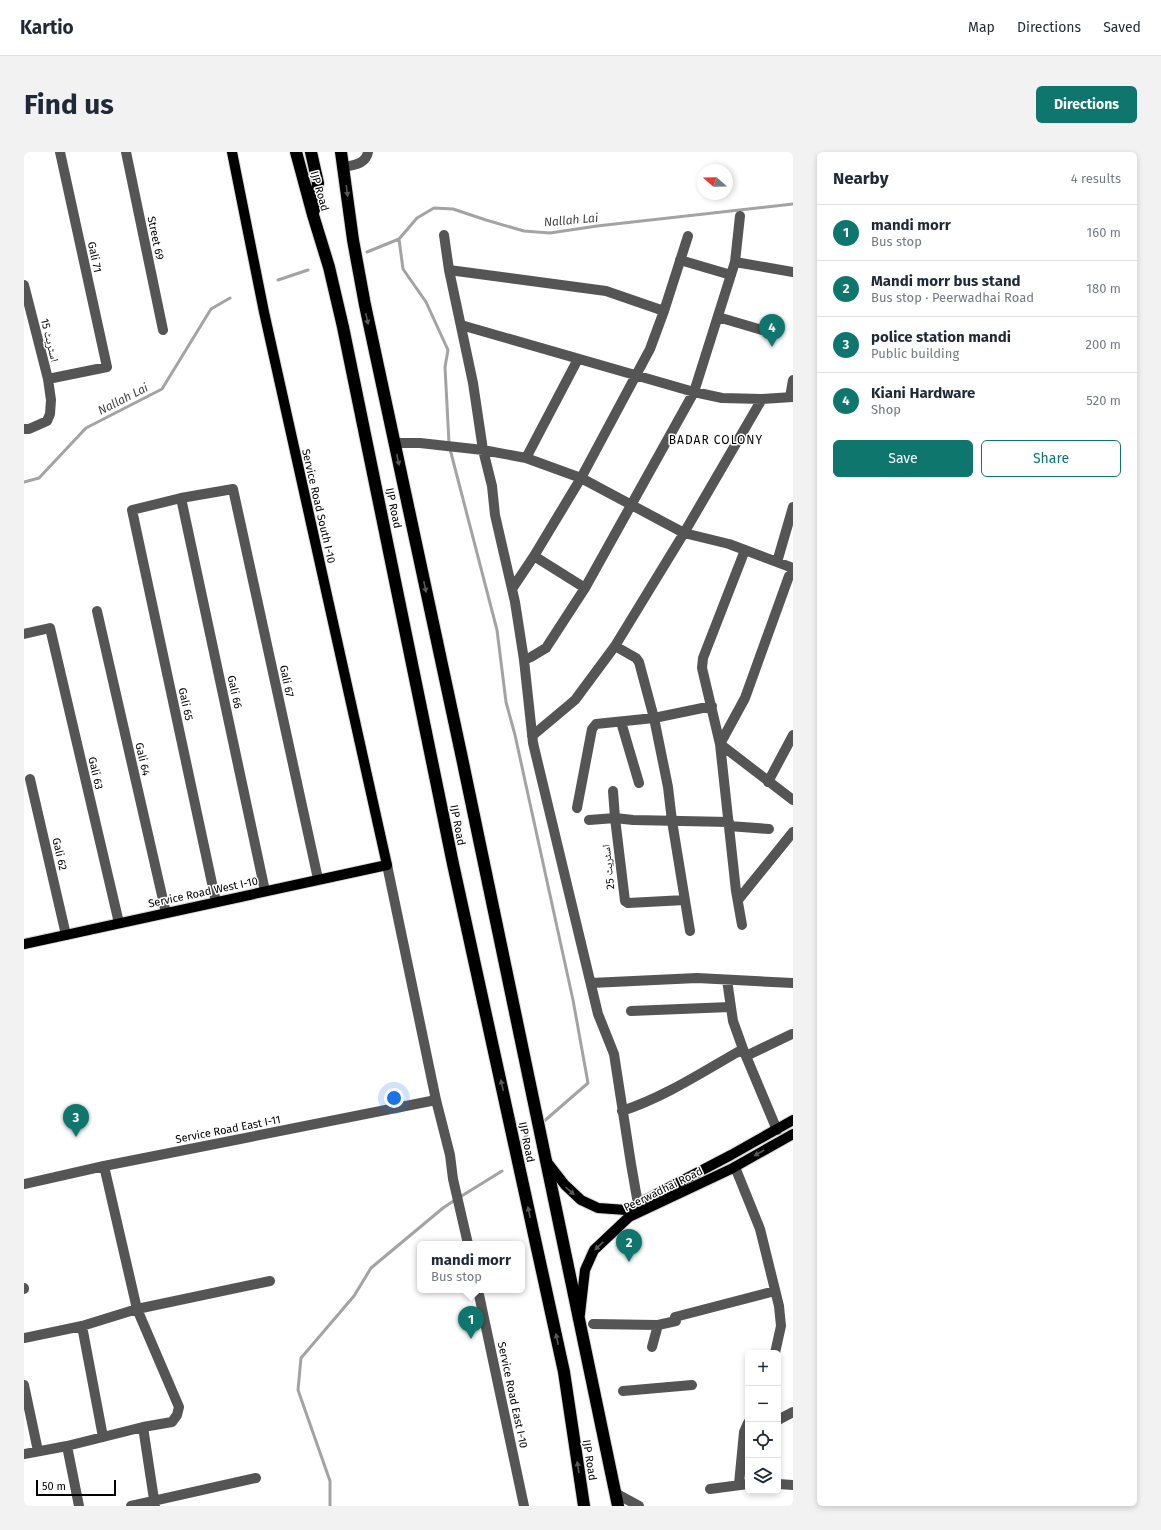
<!DOCTYPE html>
<html lang="en">
<head>
<meta charset="utf-8">
<style>
  body { margin:0; font-family:"Fira Sans","Noto Naskh Arabic",sans-serif; background:#f2f2f3; color:#1f2937 }
  .controls { position:absolute; right:12px; bottom:12px; display:grid; overflow:hidden; border-radius:6px; box-shadow:0 2px 6px #0003 }
  .controls button { width:36px; height:36px; display:grid; place-items:center; padding:0; border:0; border-bottom:1px solid #e0e1e3; background:#fff; color:#1f2937; font:20px sans-serif }
  .compass { position:absolute; left:673px; top:12px; width:36px; height:36px; border-radius:50%; background:#fff; box-shadow:0 2px 6px #0003; rotate:290deg }
  .scale { position:absolute; left:12px; bottom:10px; width:80px; box-sizing:border-box; padding-left:4px; border:2px solid #000; border-top:0; font-size:11px; line-height:14px; white-space:nowrap; color:#000; -webkit-text-stroke:3px #fff; paint-order:stroke }
  .you { position:absolute; left:370px; top:946px; width:14px; height:14px; margin:-10px; border:3px solid #fff; border-radius:50%; background:#1a73e8; box-shadow:0 0 0 6px #1a73e833 }
  .badge { display:grid; place-items:center; width:26px; height:26px; border-radius:50%; background:#0f766e; color:#fff; font-size:13px; font-weight:700 }
  .pin { position:absolute; translate:-50% -33px; filter:drop-shadow(0 1px 2px #0008) }
  .pin::after { content:''; position:absolute; top:21px; width:14px; height:12px; background:inherit; clip-path:polygon(0 0,100% 0,50% 100%) }
  .popup { position:absolute; left:393px; top:1089px; width:108px; height:52px; box-sizing:border-box; display:grid; place-content:center; border-radius:6px; background:#fff; filter:drop-shadow(0 1px 3px #0005); font-size:13px; white-space:nowrap; color:#747a83 }
  .popup b { font-size:15px; color:#1f2937 }
  .popup::after { content:''; position:absolute; left:50%; top:100%; margin-left:-8px; border:8px solid transparent; border-top-color:#fff }
  .list { margin:0; padding:0; list-style:none }
  h2 { display:flex; justify-content:space-between; align-items:center; height:52px; margin:0; padding:0 16px; font-size:17px }
  h2 small { font-size:13px; font-weight:400; color:#747a83 }
  .list li { display:grid; grid-template-columns:26px 1fr auto; gap:12px; align-items:center; box-sizing:border-box; height:56px; padding:0 16px; border-top:1px solid #e0e1e3 }
  .list b { display:block; font-size:15px; white-space:nowrap }
  .list p { margin:0; font-size:13px; white-space:nowrap; color:#747a83 }
  .list em { font-size:13px; font-style:normal; color:#747a83 }
  .actions { display:flex; gap:8px; padding:12px 16px }
  .actions a { flex:1; padding:9px 0; border:1px solid #0f766e; border-radius:6px; text-align:center; font-size:14px; color:#0f766e }
  .actions .main { background:#0f766e; color:#fff }
  .icon { flex:none; width:22px; height:22px; fill:none; stroke:currentColor; stroke-width:2; stroke-linecap:round; stroke-linejoin:round }
  .map { position:relative; flex:none; width:769px; height:1354px; overflow:hidden; border-radius:6px }
  header { display:flex; align-items:center; gap:24px; box-sizing:border-box; height:56px; padding:0 20px; background:#fff; border-bottom:1px solid #e0e1e3 }
  header strong { font-size:19px }
  nav { display:flex; gap:22px; margin-inline-start:auto; font-size:14px }
  .intro { display:flex; align-items:center; justify-content:space-between; box-sizing:border-box; height:96px; padding:0 24px }
  h1 { margin:0; font-size:28px }
  .button { padding:10px 18px; border-radius:6px; background:#0f766e; color:#fff; font-size:14px; font-weight:700 }
  main { display:flex; gap:24px; padding:0 24px }
  aside { flex:1; background:#fff; border-radius:6px; box-shadow:0 2px 6px #0003 }
  .map>svg:first-child { display:block }
  .lines { fill:none; stroke-linecap:round; stroke-linejoin:round }
  .stream { stroke:#a3a3a3; stroke-width:3 }
  .major-casing { stroke:#dbdbdb; stroke-width:12 }
  .highway-casing { stroke:#dbdbdb; stroke-width:14 }
  .minor { stroke:#555; stroke-width:10 }
  .major { stroke:#000; stroke-width:10 }
  .highway { stroke:#000; stroke-width:12 }
  .oneway { fill:#595959 }
  .labels { text-anchor:middle; stroke-width:3; stroke-linejoin:round; paint-order:stroke }
  .street-label { font-size:11px; fill:#000; stroke:#fff }
  .water-label { font-size:12px; font-style:italic; fill:#444; stroke:#fff }
  .neighbourhood-label { font-size:12px; letter-spacing:1px; fill:#000; stroke:#fff }
</style>
</head>
<body>
<header>
<strong>Kartio</strong>
<nav><a>Map</a><a>Directions</a><a>Saved</a></nav>
</header>
<div class="intro"><h1>Find us</h1><a class="button">Directions</a></div>
<main>
<div class="map">
<svg width="769" height="1354" viewBox="0 0 769 1354">
  <rect width="100%" height="100%" fill="#fff"/>
  <g class="lines">
    <path class="stream" d="M375,87L379,117L402,150L424,198L421,215L425,291
      M343,100L375,87L393,66L410,56L429,57L462,68L500,79L526,81L573,74L769,52
      M254,128L284,118
      M426,297L473,478L482,550L491,583L549,848L564,931L518,971
      M0,330L15,326L62,276L138,237L187,157L206,146
      M496,991L503,983
      M436,1045L478,1019
      M306,1354V1329L274,1238L277,1206L330,1144L347,1116L419,1056L431,1048"/>
    <g class="major-casing">
      <path id="major" d="M0,792L363,713L240,160L208,0
        M523,1010L541,1033L557,1048L574,1056L602,1058L707,1003L769,968
        M556,1162L561,1118L570,1098L605,1065L707,1017L769,982"/>
    </g>
    <g class="highway-casing">
      <path id="highway" d="M272,0L289,63L305,115L319,175L429,712L540,1220L560,1354
        M287,0L294,31L290,58
        M317,0L329,88L341,153L438,606L594,1354"/>
    </g>
    <path class="minor" d="M102,0L139,178
      M320,15C330,13 342,12 344,0
      M420,83L425,118L449,231L459,298L468,334L471,363L491,450L500,508L509,591L574,862L590,902L607,1012L614,1052
      M656,108L707,123
      M711,110L769,120
      M425,118L582,139L640,159
      M0,133L24,227L27,248L26,262L23,269L5,277H0
      M694,165L738,178
      M437,173L670,240L698,246L738,247L769,245
      M24,227L83,215L36,0
      M766,245L769,228
      M370,291H396L459,298L502,306L557,326L660,381L705,392L769,416
      M502,306L554,207
      M157,346L241,739
      M721,398L679,506L678,516L696,592L769,648
      M510,404L561,436
      M753,410L769,355
      M488,437L510,404L557,326L626,197L640,159L664,84
      M73,459L142,761
      M0,482L26,476L95,771
      M591,494L612,506L615,510L630,566L644,635L648,669L666,779
      M500,508L507,505L522,496L561,436L670,240L711,110L716,64
      M597,570L615,631
      M508,584L551,548L591,494L660,381L738,247
      M6,627L42,783
      M744,630L769,583
      M589,639L591,666L601,749L604,751L661,748
      M553,656L568,577L572,572L630,566L688,554
      M565,668L591,666L609,668L705,670
      M705,674L745,677
      M363,713L412,948L426,1003L429,1027L444,1092
      M714,748L769,680
      M192,750L108,358L157,346L209,337L294,727
      M718,773L712,739L696,592L721,546L765,424
      M703,828L709,869L719,897L753,978
      M567,831L673,826L769,831
      M607,859L706,855
      M722,904L768,882
      M598,959C641,945 680,919 719,897
      M711,1015L736,1077L755,1154L757,1174L751,1201
      M0,1032L80,1014L412,948
      M0,1137V1136
      M454,1138L500,1354
      M651,1165L751,1139
      M569,1172L634,1173L652,1169
      M58,1174L79,1285
      M0,1186L58,1174L113,1157L246,1129
      M628,1195L634,1173
      M0,1233L14,1299
      M599,1239L668,1233
      M754,1268L769,1260
      M724,1271L720,1280L724,1279
      M119,1275L131,1354
      M43,1294L55,1354
      M0,1302L43,1294L119,1275L148,1270L153,1263L155,1255L113,1157L80,1014
      M715,1332L720,1280
      M754,1332L769,1333
      M686,1337L724,1332
      M591,1341L615,1354
      M107,1354L232,1326"/>
    <use href="#major" class="major"/>
    <use href="#highway" class="highway"/>
  </g>
  <defs><path id="oneway-solid" d="M-6-.8H1V-3.2L6.5 0L1 3.2V.8H-6Z"/></defs>
  <g class="oneway">
    <use href="#oneway-solid" transform="translate(323 39) rotate(83)"/>
    <use href="#oneway-solid" transform="translate(343 167) rotate(78)"/>
    <use href="#oneway-solid" transform="translate(374 308) rotate(78)"/>
    <use href="#oneway-solid" transform="translate(401 435) rotate(78)"/>
    <use href="#oneway-solid" transform="translate(478 933) rotate(-102)"/>
    <use href="#oneway-solid" transform="translate(735 1001) rotate(151)"/>
    <use href="#oneway-solid" transform="translate(546 1039) rotate(42)"/>
    <use href="#oneway-solid" transform="translate(505 1060) rotate(-102)"/>
    <use href="#oneway-solid" transform="translate(575 1094) rotate(137)"/>
    <use href="#oneway-solid" transform="translate(533 1187) rotate(-102)"/>
    <use href="#oneway-solid" transform="translate(554 1315) rotate(-99)"/>
  </g>
  <g class="labels">
    <g class="street-label">
      <text transform="translate(296 39) rotate(74)" y="4">IJP Road</text>
      <text transform="translate(132 86) rotate(78)" y="4">Street 69</text>
      <text transform="translate(71 105) rotate(78)" y="4">Gali 71</text>
      <text transform="translate(26 188) rotate(76)" y="4">اسٹریٹ 15</text>
      <text transform="translate(295 354) rotate(77)" y="4">Service Road South I-10</text>
      <text transform="translate(370 356) rotate(78)" y="4">IJP Road</text>
      <text transform="translate(263 529) rotate(78)" y="4">Gali 67</text>
      <text transform="translate(211 540) rotate(78)" y="4">Gali 66</text>
      <text transform="translate(162 552) rotate(78)" y="4">Gali 65</text>
      <text transform="translate(119 607) rotate(77)" y="4">Gali 64</text>
      <text transform="translate(72 621) rotate(77)" y="4">Gali 63</text>
      <text transform="translate(434 673) rotate(79)" y="4">IJP Road</text>
      <text transform="translate(36 702) rotate(77)" y="4">Gali 62</text>
      <text transform="translate(584 715) rotate(-96)" y="4">اسٹریٹ 25</text>
      <text transform="translate(179 740) rotate(-12)" y="4">Service Road West I-10</text>
      <text transform="translate(204 977) rotate(-11)" y="4">Service Road East I-11</text>
      <text transform="translate(503 990) rotate(78)" y="4">IJP Road</text>
      <text transform="translate(639 1037) rotate(-26)" y="4">Peerwadhai Road</text>
      <text transform="translate(489 1243) rotate(78)" y="4">Service Road East I-10</text>
      <text transform="translate(566 1308) rotate(81)" y="4">IJP Road</text>
    </g>
    <g class="water-label">
      <text transform="translate(547 68) rotate(-5)" y="4">Nallah Lai</text>
      <text transform="translate(99 247) rotate(-27)" y="4">Nallah Lai</text>
    </g>
    <g class="neighbourhood-label">
      <text x="692" y="292">BADAR COLONY</text>
    </g>
  </g>
</svg>
<div class="controls">
<button>+</button>
<button>−</button>
<button><svg class="icon" aria-label="locate" viewBox="0 0 24 24"><circle cx="12" cy="12" r="6"/><path d="M12 2v4M12 18v4M2 12h4M18 12h4"/></svg></button>
<button><svg class="icon" aria-label="layers" viewBox="0 0 24 24"><path d="M12 4l9 5-9 5-9-5zM3 14l9 5 9-5"/></svg></button>
</div>
<svg class="compass" viewBox="-18 -18 36 36"><path d="M0-13l5 13h-10z" fill="#e53935"/><path d="M0 13l5-13h-10z" fill="#747a83"/></svg>
<div class="scale">50 m</div>
<div class="you"></div>
<div class="pin badge" style="left:447px;top:1187px">1</div>
<div class="popup"><b>mandi morr</b>Bus stop</div>
<div class="pin badge" style="left:605px;top:1110px">2</div>
<div class="pin badge" style="left:52px;top:985px">3</div>
<div class="pin badge" style="left:748px;top:195px">4</div>
</div>
<aside>
<h2>Nearby<small>4 results</small></h2>
<ul class="list">
<li><span class="badge">1</span><div><b>mandi morr</b><p>Bus stop</p></div><em>160 m</em></li>
<li><span class="badge">2</span><div><b>Mandi morr bus stand</b><p>Bus stop · Peerwadhai Road</p></div><em>180 m</em></li>
<li><span class="badge">3</span><div><b>police station mandi</b><p>Public building</p></div><em>200 m</em></li>
<li><span class="badge">4</span><div><b>Kiani Hardware</b><p>Shop</p></div><em>520 m</em></li>
</ul>
<div class="actions"><a class="main">Save</a><a>Share</a></div>
</aside>
</main>
</body>
</html>
